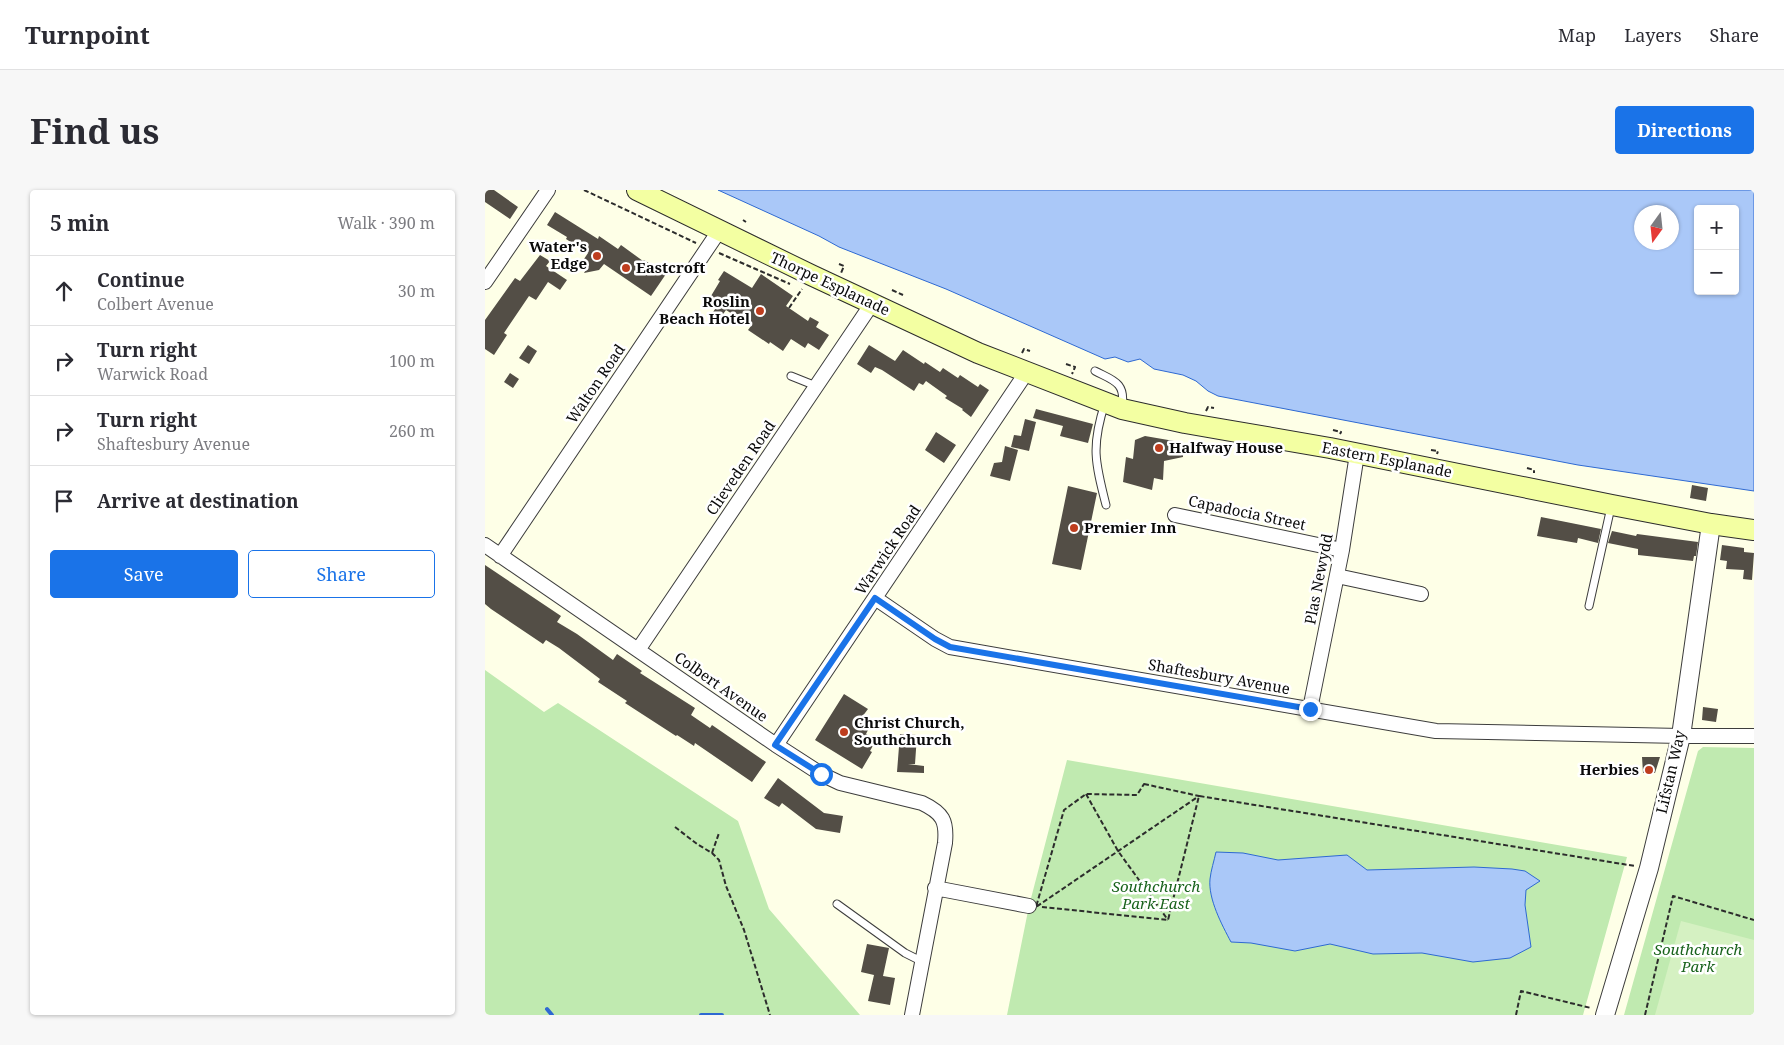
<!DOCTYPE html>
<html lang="en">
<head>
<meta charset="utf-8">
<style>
  body { margin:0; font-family:"Noto Serif",serif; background:#f7f7f7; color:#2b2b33 }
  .controls { position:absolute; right:15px; top:15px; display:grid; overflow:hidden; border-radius:5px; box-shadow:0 1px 4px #0004 }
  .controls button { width:45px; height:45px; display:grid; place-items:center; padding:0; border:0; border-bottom:1px solid #e1e1e2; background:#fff; color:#2b2b33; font:25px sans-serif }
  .compass { position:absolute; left:1149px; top:15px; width:45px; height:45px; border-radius:50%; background:#fff; box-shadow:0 1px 4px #0004; rotate:195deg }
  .stop { position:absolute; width:15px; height:15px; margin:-11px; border:4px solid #1a73e8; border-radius:50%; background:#fff }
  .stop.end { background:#1a73e8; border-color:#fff; box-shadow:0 1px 5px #0008 }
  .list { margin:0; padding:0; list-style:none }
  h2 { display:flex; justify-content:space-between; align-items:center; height:65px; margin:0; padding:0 20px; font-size:21px }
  h2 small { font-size:16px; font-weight:400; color:#7c7c81 }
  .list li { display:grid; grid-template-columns:32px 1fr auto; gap:15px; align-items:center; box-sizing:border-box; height:70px; padding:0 20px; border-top:1px solid #e1e1e2 }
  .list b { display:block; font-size:19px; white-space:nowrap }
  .list p { margin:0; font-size:16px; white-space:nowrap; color:#7c7c81 }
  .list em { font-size:16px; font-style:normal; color:#7c7c81 }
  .actions { display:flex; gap:10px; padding:15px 20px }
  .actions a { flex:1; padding:11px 0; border:1px solid #1a73e8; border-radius:5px; text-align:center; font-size:18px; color:#1a73e8 }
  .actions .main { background:#1a73e8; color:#fff }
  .icon { flex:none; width:28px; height:28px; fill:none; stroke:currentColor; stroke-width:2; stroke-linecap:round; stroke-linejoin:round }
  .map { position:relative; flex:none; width:1269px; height:825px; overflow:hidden; border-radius:5px }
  header { display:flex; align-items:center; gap:30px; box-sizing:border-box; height:70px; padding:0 25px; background:#fff; border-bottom:1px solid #e1e1e2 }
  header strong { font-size:24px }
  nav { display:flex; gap:28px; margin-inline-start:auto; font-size:18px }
  .intro { display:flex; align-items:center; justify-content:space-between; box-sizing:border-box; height:120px; padding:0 30px }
  h1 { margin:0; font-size:35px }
  .button { padding:12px 22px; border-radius:5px; background:#1a73e8; color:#fff; font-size:18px; font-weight:700 }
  main { display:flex; gap:30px; padding:0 30px }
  aside { flex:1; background:#fff; border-radius:5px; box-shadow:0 1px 4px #0004 }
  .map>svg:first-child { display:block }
  .green { fill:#c0eab0 }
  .pitch { fill:#d5f1c2 }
  .water { fill:#aac8f8; stroke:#2e69d2; fill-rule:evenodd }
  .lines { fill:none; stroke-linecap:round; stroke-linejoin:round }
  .stream { stroke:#2e69d2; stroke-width:4 }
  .building { fill:#534e46 }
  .service-casing { stroke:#3d3d3d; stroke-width:9 }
  .minor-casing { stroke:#3d3d3d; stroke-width:16 }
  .tertiary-casing { stroke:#3d3d3d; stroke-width:20 }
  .secondary-casing { stroke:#2c2c2c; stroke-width:22 }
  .path { stroke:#2c2c2c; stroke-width:2; stroke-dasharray:5 2.5; stroke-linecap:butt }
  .service { stroke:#fff; stroke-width:7 }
  .minor { stroke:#fff; stroke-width:14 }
  .tertiary { stroke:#fff; stroke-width:18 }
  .secondary { stroke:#f3ffa2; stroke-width:20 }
  .route { stroke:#1a73e8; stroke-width:6 }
  .poi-dot { fill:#be3d1e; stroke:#fff; stroke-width:2 }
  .labels { text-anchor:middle; stroke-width:5; stroke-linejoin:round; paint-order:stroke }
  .poi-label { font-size:15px; font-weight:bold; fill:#0a0a0a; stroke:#fff; text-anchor:start }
  .street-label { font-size:15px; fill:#0a0a0a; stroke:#fff }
  .park-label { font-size:15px; font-style:italic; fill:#19631c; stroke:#fff }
</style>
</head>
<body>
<header>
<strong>Turnpoint</strong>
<nav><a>Map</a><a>Layers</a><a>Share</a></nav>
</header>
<div class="intro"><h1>Find us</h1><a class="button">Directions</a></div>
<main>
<aside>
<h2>5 min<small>Walk · 390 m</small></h2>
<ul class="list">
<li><svg class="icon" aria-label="ahead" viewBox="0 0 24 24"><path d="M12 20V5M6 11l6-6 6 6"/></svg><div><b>Continue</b><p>Colbert Avenue</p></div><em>30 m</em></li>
<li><svg class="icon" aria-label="right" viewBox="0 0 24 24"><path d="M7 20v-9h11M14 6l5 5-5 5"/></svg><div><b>Turn right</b><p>Warwick Road</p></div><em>100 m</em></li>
<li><svg class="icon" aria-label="right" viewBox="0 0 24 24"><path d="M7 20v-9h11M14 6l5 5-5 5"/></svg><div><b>Turn right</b><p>Shaftesbury Avenue</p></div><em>260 m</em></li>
<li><svg class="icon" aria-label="arrive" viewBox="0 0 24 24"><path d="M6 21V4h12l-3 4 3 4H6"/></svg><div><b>Arrive at destination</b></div></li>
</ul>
<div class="actions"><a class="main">Save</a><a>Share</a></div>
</aside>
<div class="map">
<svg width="1269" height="825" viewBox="0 0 1269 825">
  <rect width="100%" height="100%" fill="#feffe7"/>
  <path class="green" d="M0,480L59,522L73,513L253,631L284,719L375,825H0Z
    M1218,557L1269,558V825H1139L1213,561Z
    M582,570L1142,667L1098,825H522L544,716Z"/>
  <path class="pitch" d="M1196,731L1269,750V825H1170Z"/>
  <path class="water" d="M233,0H1269V301L1093,275L733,206L723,201L711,191L698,185L669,179L655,169L643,172L630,167L620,169L461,99L354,57L334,46ZM1213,19H1250V101H1213ZM1156,22H1186V52H1156Z
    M731,662L758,663L793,670L862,665L882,680L989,677L1027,679L1040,681L1055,691L1041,700L1040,715L1046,757L1025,768L988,772L937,763L888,764L845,754L810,761L766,753L746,752C737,735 723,709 725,689C726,680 729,671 731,662Z"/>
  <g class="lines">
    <path class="stream" d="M62,819L67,825
      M216,825H237"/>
  </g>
  <path class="building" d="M0,0H9L33,17L25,29L0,12Z
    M70,22L113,49L114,46L133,59L136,55L158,71L159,70L181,84L166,106L119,74L114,80L99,83L103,76L97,72L103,63L81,49L82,47L62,35Z
    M55,65L65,71L61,76L82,90L75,100L63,92L51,110L44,106L19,143L22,145L9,165L0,159V130L30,88L35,91Z
    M239,81L267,98L276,84L308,106L301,116L323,131L325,127L334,132L331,137L344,145L334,160L323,153L320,158L306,149L298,161L285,152L284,154L263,140L266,136L241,120L236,127L228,122L235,112L226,106L235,91L233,90Z
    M43,155L52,161L44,174L34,168Z
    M384,155L410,171L418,160L439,174L440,172L455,182L458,178L473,188L475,185L493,197L495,194L504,200L486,227L477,220L478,219L460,208L462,206L441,191L438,195L434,193L429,201L397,180L390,177L386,183L372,174Z
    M25,183L34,189L28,198L19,192Z
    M551,219L608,234L603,253L575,246L578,236L548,228Z
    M540,229L551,232L544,261L526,257L529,245L536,246Z
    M451,242L471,255L459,273L440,260Z
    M660,246L689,251L698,258V267L679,271L678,290L669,288L667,300L638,292L641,267L648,269L650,250Z
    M520,256L533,260L525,291L505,286L509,273L517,272Z
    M1207,295L1223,298L1221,311L1205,308Z
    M583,296L612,303L596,380L567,374Z
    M1056,327L1116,339L1113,353L1093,348L1092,353L1052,346Z
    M1127,341L1151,346L1152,344L1213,352L1211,366H1209L1208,371L1153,365V359L1123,353Z
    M1237,355L1259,358V362L1269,363L1267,390L1258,389L1259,380L1241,379L1242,371L1235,370Z
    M0,375L76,426L72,432L92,444L128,470L132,464L157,481L155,483L210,518L206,525L225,538L227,535L281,572L267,592L210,553L209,556L192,545L191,546L140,513L142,511L113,492L115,489L74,458L61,450L58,454L6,419L0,414Z
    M359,504L383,519L377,527L385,532L381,539L383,540L381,544L391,550L385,561L387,562L377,579L330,550Z
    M1218,517L1233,519L1231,532L1217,530Z
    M415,544L432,545L430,574H423L439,576V583L412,582Z
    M1157,567H1175L1170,583H1158Z
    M293,588L339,623L358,626L355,643L331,639L297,613L294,617L279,608Z
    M382,754L404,758L398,786L410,788L405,815L383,811L389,785L376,782Z"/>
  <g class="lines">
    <g class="service-casing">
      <path id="service" d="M610,181C627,190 641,192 637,216
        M306,186L331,196
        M620,213C606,256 610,272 621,315
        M1104,416L1126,317
        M352,714L420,763L436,771"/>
    </g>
    <g class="minor-casing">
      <path id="minor" d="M0,92L63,0
        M690,325L857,360
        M0,355L291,555L336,584L355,593L437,613C458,623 462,631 460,653L427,825
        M15,366L234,41
        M852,386L936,404
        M390,408L450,449L465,457L951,541L1196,546H1269
        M153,460L382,121L385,113
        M825,519L857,360L872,264
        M291,555L537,189L540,182
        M450,698L544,716"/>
    </g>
    <g class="tertiary-casing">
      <path id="tertiary" d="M1120,825L1164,678L1196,546L1226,334"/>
    </g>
    <g class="secondary-casing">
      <path id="secondary" d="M152,0L326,85L493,163L637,219L700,233L845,258L1127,315L1226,334L1269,340"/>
    </g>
    <path class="path" d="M99,0L211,53
      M258,30L261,32
      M234,63L305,94
      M354,74L359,76L356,83
      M407,100L418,105
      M304,118L317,99
      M537,163L539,159L545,161
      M581,174L590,177L587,184
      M721,221L723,217L729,218
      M848,240L856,242L855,244
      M946,260L953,261L952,264
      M1042,278L1049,280V283
      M659,594L714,606L551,717L579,620L601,604L652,605Z
      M601,604L633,661L683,730
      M190,637L212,654L227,663L234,670L241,696L259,740L285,825
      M227,663L234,643
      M557,717L683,730L714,606L1150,676
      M1031,825L1036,801L1106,818
      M1160,825L1188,706L1269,730"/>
    <use href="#service" class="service"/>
    <use href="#minor" class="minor"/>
    <use href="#tertiary" class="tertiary"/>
    <use href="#secondary" class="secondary"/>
  </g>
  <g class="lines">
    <path class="route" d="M336,584L290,555L390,408L450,449L465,457L825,519"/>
  </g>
  <g class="poi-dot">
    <circle cx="112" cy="66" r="5"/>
    <circle cx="141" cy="78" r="5"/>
    <circle cx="275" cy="121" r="5"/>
    <circle cx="674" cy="258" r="5"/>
    <circle cx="589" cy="338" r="5"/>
    <circle cx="359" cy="542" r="5"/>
    <circle cx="1164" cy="580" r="5"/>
  </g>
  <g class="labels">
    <g class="poi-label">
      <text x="102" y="62" text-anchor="end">Water's<tspan x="102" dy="17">Edge</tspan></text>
      <text x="151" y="83">Eastcroft</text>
      <text x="265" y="117" text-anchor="end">Roslin<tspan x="265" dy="17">Beach Hotel</tspan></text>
      <text x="684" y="263">Halfway House</text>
      <text x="599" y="343">Premier Inn</text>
      <text x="369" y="538">Christ Church,<tspan x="369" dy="17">Southchurch</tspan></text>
      <text x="1154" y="585" text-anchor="end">Herbies</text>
    </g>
    <g class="street-label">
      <text transform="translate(345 94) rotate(25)" y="5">Thorpe Esplanade</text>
      <text transform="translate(111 194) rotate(-56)" y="5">Walton Road</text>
      <text transform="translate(902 270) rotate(11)" y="5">Eastern Esplanade</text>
      <text transform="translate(256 278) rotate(-56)" y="5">Clieveden Road</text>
      <text transform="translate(762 323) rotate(12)" y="5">Capadocia Street</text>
      <text transform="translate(403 360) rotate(-56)" y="5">Warwick Road</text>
      <text transform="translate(834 389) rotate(-79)" y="5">Plas Newydd</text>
      <text transform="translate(734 487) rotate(10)" y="5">Shaftesbury Avenue</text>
      <text transform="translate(236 497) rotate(35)" y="5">Colbert Avenue</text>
      <text transform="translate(1186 582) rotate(-77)" y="5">Lifstan Way</text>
    </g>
    <g class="park-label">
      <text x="671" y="702">Southchurch<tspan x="671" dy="17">Park East</tspan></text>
      <text x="1213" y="765">Southchurch<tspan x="1213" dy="17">Park</tspan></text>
    </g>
  </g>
</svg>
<div class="controls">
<button>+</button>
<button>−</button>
</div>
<svg class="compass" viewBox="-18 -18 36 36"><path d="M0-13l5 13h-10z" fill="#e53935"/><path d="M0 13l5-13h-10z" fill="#7c7c81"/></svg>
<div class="stop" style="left:336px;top:584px"></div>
<div class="stop end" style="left:825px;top:519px"></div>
</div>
</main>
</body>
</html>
